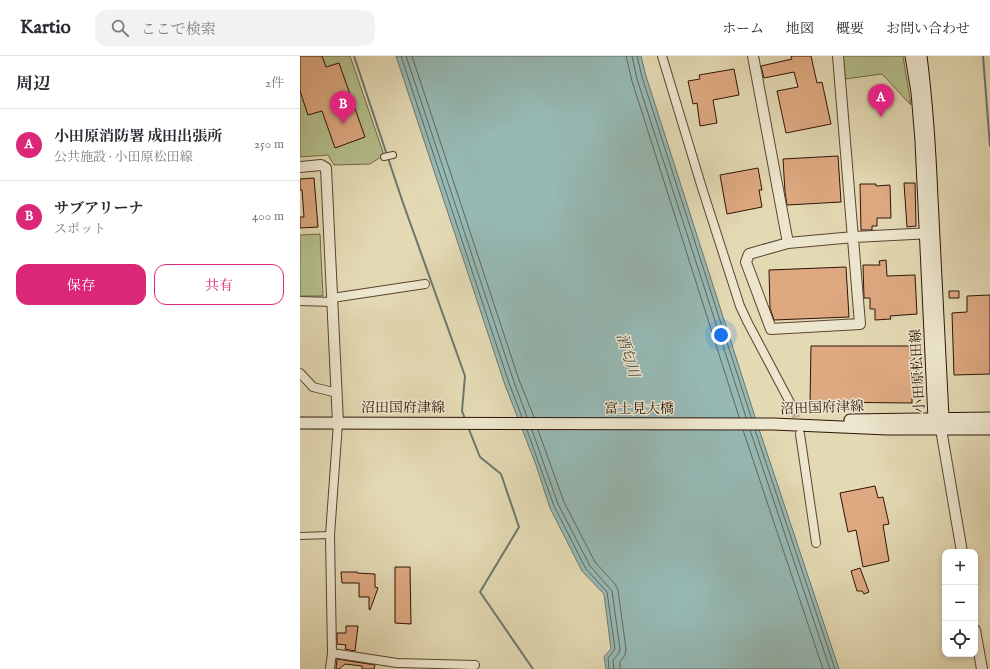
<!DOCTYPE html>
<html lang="ja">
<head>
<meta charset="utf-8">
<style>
  body { margin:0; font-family:"IM FELL English","Noto Serif JP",serif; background:#f2f2f3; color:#2b2b33 }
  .controls { position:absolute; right:12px; bottom:12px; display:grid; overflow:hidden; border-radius:8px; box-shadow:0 2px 6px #0003 }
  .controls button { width:36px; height:36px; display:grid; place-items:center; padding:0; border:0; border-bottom:1px solid #e1e1e2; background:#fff; color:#2b2b33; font:20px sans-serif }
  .you { position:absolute; left:421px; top:279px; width:14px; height:14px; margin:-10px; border:3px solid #fff; border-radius:50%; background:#1a73e8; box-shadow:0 0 0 6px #1a73e833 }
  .badge { display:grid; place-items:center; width:26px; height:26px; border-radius:50%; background:#db2777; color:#fff; font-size:13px; font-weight:700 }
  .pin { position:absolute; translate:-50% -33px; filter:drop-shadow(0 1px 2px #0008) }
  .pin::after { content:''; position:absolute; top:21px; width:14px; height:12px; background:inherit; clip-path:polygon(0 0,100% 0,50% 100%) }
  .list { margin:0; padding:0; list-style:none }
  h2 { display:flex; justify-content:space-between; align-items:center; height:52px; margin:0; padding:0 16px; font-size:17px }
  h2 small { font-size:13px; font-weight:400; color:#7c7c81 }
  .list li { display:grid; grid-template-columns:26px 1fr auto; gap:12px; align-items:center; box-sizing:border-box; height:72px; padding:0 16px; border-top:1px solid #e1e1e2 }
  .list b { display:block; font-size:15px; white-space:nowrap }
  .list p { margin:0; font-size:13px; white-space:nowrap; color:#7c7c81 }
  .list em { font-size:13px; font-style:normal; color:#7c7c81 }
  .actions { display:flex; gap:8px; padding:12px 16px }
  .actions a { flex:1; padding:9px 0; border:1px solid #db2777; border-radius:12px; text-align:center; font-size:14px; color:#db2777 }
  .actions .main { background:#db2777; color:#fff }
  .icon { flex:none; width:22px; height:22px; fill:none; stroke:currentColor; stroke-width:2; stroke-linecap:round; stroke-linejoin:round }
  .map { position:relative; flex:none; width:690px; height:613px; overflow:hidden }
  header { display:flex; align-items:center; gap:24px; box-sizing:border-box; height:56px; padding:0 20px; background:#fff; border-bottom:1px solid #e1e1e2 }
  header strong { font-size:19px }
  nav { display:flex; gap:22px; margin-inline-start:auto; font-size:14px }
  .search { width:280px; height:36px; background:#f2f2f3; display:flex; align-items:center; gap:10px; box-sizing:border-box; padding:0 14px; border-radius:12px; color:#7c7c81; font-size:15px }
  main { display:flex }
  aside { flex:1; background:#fff }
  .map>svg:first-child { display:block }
  .green { fill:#b4bf8c; stroke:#716949 }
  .water { fill:#96b9b4; stroke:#6c776e }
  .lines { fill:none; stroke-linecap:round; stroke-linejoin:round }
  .shore { stroke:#62665d; stroke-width:1 }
  .stream { stroke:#6c776e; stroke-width:2 }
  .building { fill:#dea981; stroke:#2e1306 }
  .minor-tunnel { stroke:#bfb190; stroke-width:8; stroke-dasharray:8 4; stroke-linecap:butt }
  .pedestrian-casing { stroke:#5b4431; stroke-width:8 }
  .minor-casing { stroke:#5b4431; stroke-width:10 }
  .tertiary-casing { stroke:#5b4431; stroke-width:12 }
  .secondary-casing { stroke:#2e1306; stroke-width:13 }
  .pedestrian { stroke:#ede6ce; stroke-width:6 }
  .minor { stroke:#ede6ce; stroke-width:8 }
  .tertiary { stroke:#ede6ce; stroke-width:10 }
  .secondary { stroke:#ede6ce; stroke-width:11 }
  .labels { text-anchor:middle; stroke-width:3; stroke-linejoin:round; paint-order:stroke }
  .street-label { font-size:14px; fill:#2e1306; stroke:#ede6ce }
  .water-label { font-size:15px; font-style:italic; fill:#524d43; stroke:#ede6ce }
</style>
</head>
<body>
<header>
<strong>Kartio</strong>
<div class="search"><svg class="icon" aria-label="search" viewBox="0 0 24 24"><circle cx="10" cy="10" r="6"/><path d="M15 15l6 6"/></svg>ここで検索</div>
<nav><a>ホーム</a><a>地図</a><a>概要</a><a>お問い合わせ</a></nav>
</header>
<main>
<aside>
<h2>周辺<small>2件</small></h2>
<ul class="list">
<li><span class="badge">A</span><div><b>小田原消防署 成田出張所</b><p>公共施設 · 小田原松田線</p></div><em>250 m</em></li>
<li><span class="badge">B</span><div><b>サブアリーナ</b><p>スポット</p></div><em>400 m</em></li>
</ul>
<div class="actions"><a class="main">保存</a><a>共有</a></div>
</aside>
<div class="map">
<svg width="690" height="613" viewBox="0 0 690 613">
  <rect width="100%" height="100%" fill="#e3d9b3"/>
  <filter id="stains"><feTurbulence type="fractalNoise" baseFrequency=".005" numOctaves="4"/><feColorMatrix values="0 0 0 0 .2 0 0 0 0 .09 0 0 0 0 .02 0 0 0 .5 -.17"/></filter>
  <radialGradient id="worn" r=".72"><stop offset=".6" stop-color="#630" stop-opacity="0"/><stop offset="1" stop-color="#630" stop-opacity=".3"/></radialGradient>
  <path class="green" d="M0,0H50L84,99L70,108L34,109L28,99L0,101Z
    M543,0H603L611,49L582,18L545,23Z
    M20,178L23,240H0V179Z"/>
  <path class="water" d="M96,0H341L346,20L457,367L539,613H306L304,601L311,593L304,538L282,515L250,452L236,409L205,329Z"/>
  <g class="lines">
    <path class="shore" d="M101,0L209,327L222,361
      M106,0L214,326L227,361
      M112,0L219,324L234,361
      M326,0L332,25L439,361
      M332,0L337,23L446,361
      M337,0L342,21L451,361
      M227,374L254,450L286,513L307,536L315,593L308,602L309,613
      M232,374L258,448L290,510L312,535L320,593L319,597L313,604L314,613
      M238,374L264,446L295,506L315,528L318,534L326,593L325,599L320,606V613
      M443,374L523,613
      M450,374L530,613
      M455,374L535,613"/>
    <path class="stream" d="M54,0L102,144L165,320L162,355L165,363
      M683,0L690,90
      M168,371L180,401L201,418L219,471L180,536L233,613"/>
  </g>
  <path class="building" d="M0,0H22L26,11L39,7L65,81L35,92L22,55L8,59L0,35Z
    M491,0H511L517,27L522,26L531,68L486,77L477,35L498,31L494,16L464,22L461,10L492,3Z
    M434,13L439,39L413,44L417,67L400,70L397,47L393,48L388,25L400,23L399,19Z
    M538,100L541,146L487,149L485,136L483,103Z
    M458,112L462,134H459L462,151L427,158L420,119Z
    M14,122L18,171L0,172V161H4L2,134H0V123Z
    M604,127H615L616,170L607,171Z
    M560,128H576V130L590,129L591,162H577V170H572V174H561Z
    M586,204L587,220L615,219L617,258L590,260L591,263L575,264V253H570V242H564L563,209H580L579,205Z
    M546,211L549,261L474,264L470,252L469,214Z
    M649,235H659V242H649Z
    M690,239V318L654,319L652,257L667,256V240Z
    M511,290H616L617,341H612V347L510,346Z
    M575,430L578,442L583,441L589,468L583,469L589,505L563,511L556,474L548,476L540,437Z
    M95,511H110L111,568L95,567Z
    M560,512L569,536L564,538L562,535H557L551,515Z
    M41,516H57V517L75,518V531L78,532L70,554L69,553V541H59V527H42Z
    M46,570H58L55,595L45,593L46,589L37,588V577H46Z
    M37,603L75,609L74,613H62V610L45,608L39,613H36Z"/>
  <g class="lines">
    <path class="minor-tunnel" d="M494,354L499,374"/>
    <g class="pedestrian-casing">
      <path id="pedestrian" d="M84,101L93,99
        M0,480L30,479"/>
    </g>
    <g class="minor-casing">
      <path id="minor" d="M362,0L402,132L440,250L448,267L494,354
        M32,242L125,228
        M0,245L32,246
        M0,317L13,331L37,337
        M500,378L516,487
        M32,597L97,607L175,609
        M30,613L32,597L30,479L38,367"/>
    </g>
    <g class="tertiary-casing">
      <path id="tertiary" d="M453,0L488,187
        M538,0L560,268L471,273L446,206L449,198L488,187L554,181L632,177
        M0,111L21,109L26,112L38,367
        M641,373L662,496
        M675,574L682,613"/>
    </g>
    <g class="secondary-casing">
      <path id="secondary" d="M611,0L617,36L621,85L634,363L641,373
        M621,0C627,47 630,94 632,142C636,215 640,289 643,363L641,373
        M550,364L690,362
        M0,367L473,368L588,373H690"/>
    </g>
    <use href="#pedestrian" class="pedestrian"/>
    <use href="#minor" class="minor"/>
    <use href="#tertiary" class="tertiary"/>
    <use href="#secondary" class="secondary"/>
  </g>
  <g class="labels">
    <g class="street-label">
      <text transform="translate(617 315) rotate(-93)" y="5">小田原松田線</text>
      <text x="103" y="356">沼田国府津線</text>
      <text transform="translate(522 351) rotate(-2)" y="5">沼田国府津線</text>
      <text x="339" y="357">富士見大橋</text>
    </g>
    <g class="water-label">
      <text transform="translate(328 299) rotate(73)" y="5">酒匂川</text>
    </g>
  </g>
  <rect width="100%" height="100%" filter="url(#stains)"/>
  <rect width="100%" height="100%" fill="url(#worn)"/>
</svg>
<div class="controls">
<button>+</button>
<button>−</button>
<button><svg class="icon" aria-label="locate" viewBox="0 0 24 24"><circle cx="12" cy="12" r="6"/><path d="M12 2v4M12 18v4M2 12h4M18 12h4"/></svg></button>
</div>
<div class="you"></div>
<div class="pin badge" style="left:581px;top:61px">A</div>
<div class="pin badge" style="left:43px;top:68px">B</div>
</div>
</main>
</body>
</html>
